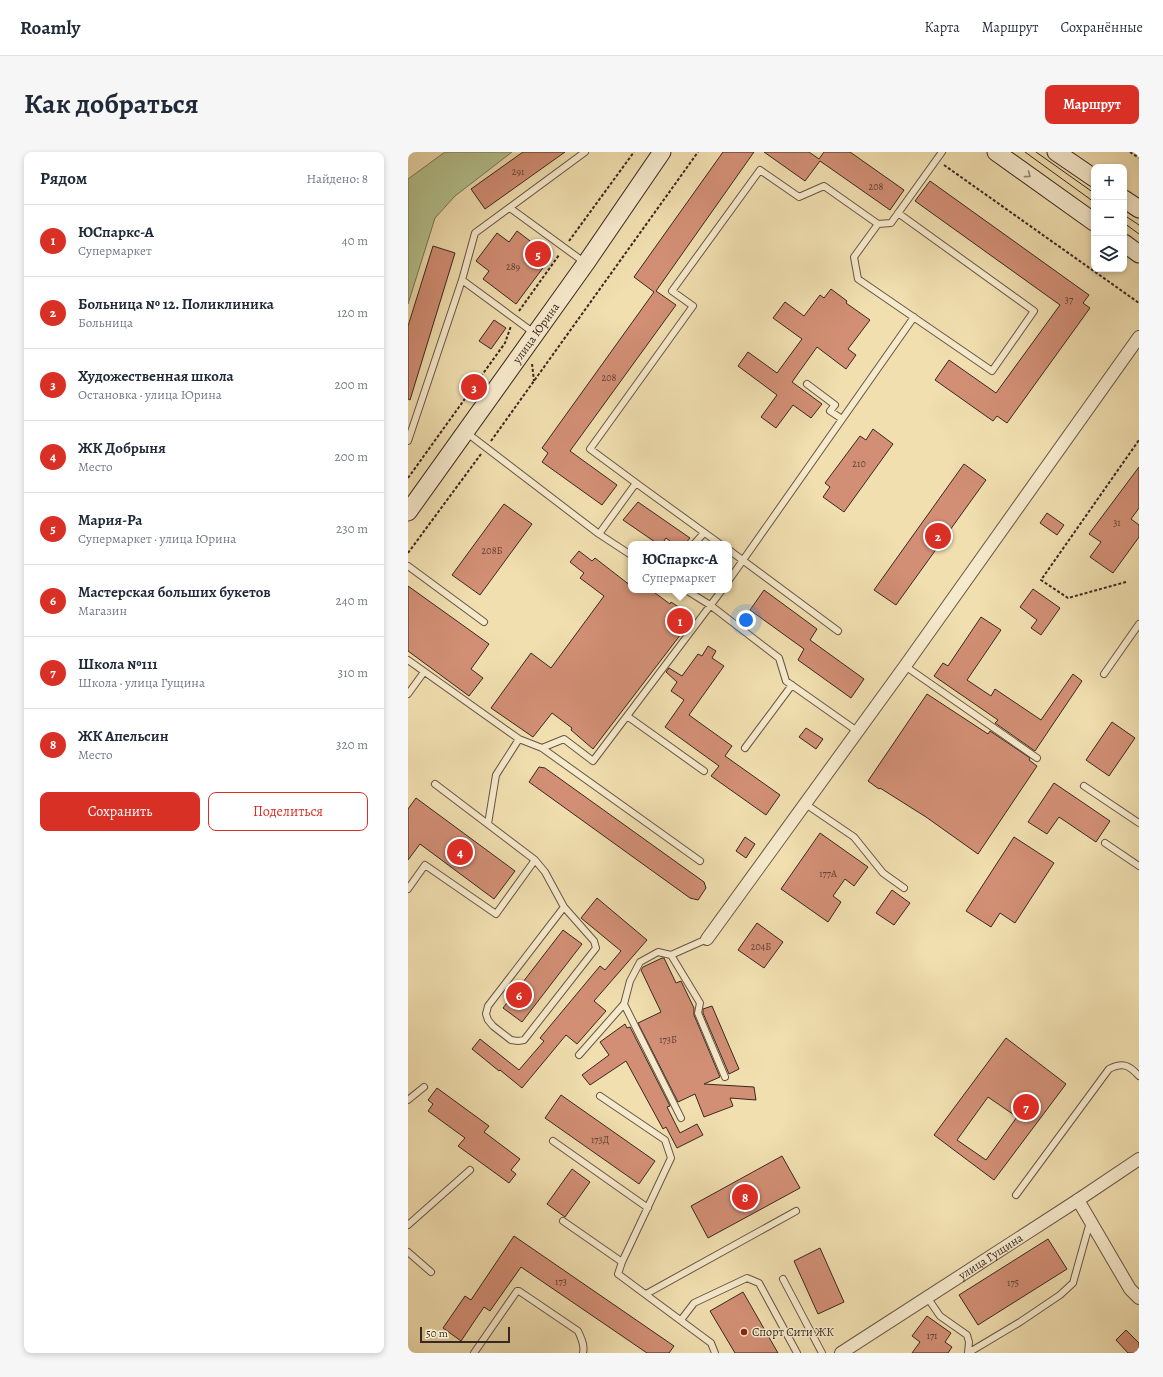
<!DOCTYPE html>
<html lang="ru">
<head>
<meta charset="utf-8">
<style>
  body { margin:0; font-family:Alegreya,serif; background:#f6f6f7; color:#1f2937 }
  .controls { position:absolute; right:12px; top:12px; display:grid; overflow:hidden; border-radius:8px; box-shadow:0 2px 6px #0003 }
  .controls button { width:36px; height:36px; display:grid; place-items:center; padding:0; border:0; border-bottom:1px solid #e0e1e3; background:#fff; color:#1f2937; font:20px sans-serif }
  .scale { position:absolute; left:12px; bottom:10px; width:90px; box-sizing:border-box; padding-left:4px; border:2px solid #392821; border-top:0; font-size:11px; line-height:14px; white-space:nowrap; color:#392821; -webkit-text-stroke:3px #f6eacc; paint-order:stroke }
  .you { position:absolute; left:338px; top:468px; width:14px; height:14px; margin:-10px; border:3px solid #fff; border-radius:50%; background:#1a73e8; box-shadow:0 0 0 6px #1a73e833 }
  .badge { display:grid; place-items:center; width:26px; height:26px; border-radius:50%; background:#d93025; color:#fff; font-size:13px; font-weight:700 }
  .pin { position:absolute; translate:-50% -50%; border:2px solid #fff; box-shadow:0 1px 4px #0006 }
  .popup { position:absolute; left:220px; top:389px; width:104px; height:52px; box-sizing:border-box; display:grid; place-content:center; border-radius:8px; background:#fff; filter:drop-shadow(0 1px 3px #0005); font-size:13px; white-space:nowrap; color:#747a83 }
  .popup b { font-size:15px; color:#1f2937 }
  .popup::after { content:''; position:absolute; left:50%; top:100%; margin-left:-8px; border:8px solid transparent; border-top-color:#fff }
  .list { margin:0; padding:0; list-style:none }
  h2 { display:flex; justify-content:space-between; align-items:center; height:52px; margin:0; padding:0 16px; font-size:17px }
  h2 small { font-size:13px; font-weight:400; color:#747a83 }
  .list li { display:grid; grid-template-columns:26px 1fr auto; gap:12px; align-items:center; box-sizing:border-box; height:72px; padding:0 16px; border-top:1px solid #e0e1e3 }
  .list b { display:block; font-size:15px; white-space:nowrap }
  .list p { margin:0; font-size:13px; white-space:nowrap; color:#747a83 }
  .list em { font-size:13px; font-style:normal; color:#747a83 }
  .actions { display:flex; gap:8px; padding:12px 16px }
  .actions a { flex:1; padding:9px 0; border:1px solid #d93025; border-radius:8px; text-align:center; font-size:14px; color:#d93025 }
  .actions .main { background:#d93025; color:#fff }
  .icon { flex:none; width:22px; height:22px; fill:none; stroke:currentColor; stroke-width:2; stroke-linecap:round; stroke-linejoin:round }
  .map { position:relative; flex:none; width:731px; height:1201px; overflow:hidden; border-radius:8px }
  header { display:flex; align-items:center; gap:24px; box-sizing:border-box; height:56px; padding:0 20px; background:#fff; border-bottom:1px solid #e0e1e3 }
  header strong { font-size:19px }
  nav { display:flex; gap:22px; margin-inline-start:auto; font-size:14px }
  .intro { display:flex; align-items:center; justify-content:space-between; box-sizing:border-box; height:96px; padding:0 24px }
  h1 { margin:0; font-size:28px }
  .button { padding:10px 18px; border-radius:8px; background:#d93025; color:#fff; font-size:14px; font-weight:700 }
  main { display:flex; gap:24px; padding:0 24px }
  aside { flex:1; background:#fff; border-radius:8px; box-shadow:0 2px 6px #0003 }
  .map>svg:first-child { display:block }
  .green { fill:#b5c38f; stroke:#777658 }
  .building { fill:#d28f75; stroke:#392821; fill-rule:evenodd }
  .lines { fill:none; stroke-linecap:round; stroke-linejoin:round }
  .lane-casing { stroke:#675645; stroke-width:8 }
  .street-casing { stroke:#675645; stroke-width:14 }
  .secondary-casing { stroke:#392821; stroke-width:19 }
  .path { stroke:#392821; stroke-width:2; stroke-dasharray:3 2; stroke-linecap:butt }
  .lane { stroke:#f6eacc; stroke-width:6 }
  .street { stroke:#f6eacc; stroke-width:12 }
  .secondary { stroke:#f6eacc; stroke-width:17 }
  .tram { stroke:#392821; stroke-width:1 }
  .oneway { stroke:#988976 }
  .poi-dot { fill:#8f2418; stroke:#f6eacc; stroke-width:1.5 }
  .labels { text-anchor:middle; stroke-width:3; stroke-linejoin:round; paint-order:stroke }
  .number-label { font-size:10px; fill:#5f4236 }
  .street-label { font-size:12px; fill:#392821; stroke:#f6eacc }
  .poi-label { font-size:12px; fill:#392821; stroke:#f6eacc; text-anchor:start }
</style>
</head>
<body>
<header>
<strong>Roamly</strong>
<nav><a>Карта</a><a>Маршрут</a><a>Сохранённые</a></nav>
</header>
<div class="intro"><h1>Как добраться</h1><a class="button">Маршрут</a></div>
<main>
<aside>
<h2>Рядом<small>Найдено: 8</small></h2>
<ul class="list">
<li><span class="badge">1</span><div><b>ЮСпаркс-А</b><p>Супермаркет</p></div><em>40 m</em></li>
<li><span class="badge">2</span><div><b>Больница № 12. Поликлиника</b><p>Больница</p></div><em>120 m</em></li>
<li><span class="badge">3</span><div><b>Художественная школа</b><p>Остановка · улица Юрина</p></div><em>200 m</em></li>
<li><span class="badge">4</span><div><b>ЖК Добрыня</b><p>Место</p></div><em>200 m</em></li>
<li><span class="badge">5</span><div><b>Мария-Ра</b><p>Супермаркет · улица Юрина</p></div><em>230 m</em></li>
<li><span class="badge">6</span><div><b>Мастерская больших букетов</b><p>Магазин</p></div><em>240 m</em></li>
<li><span class="badge">7</span><div><b>Школа №111</b><p>Школа · улица Гущина</p></div><em>310 m</em></li>
<li><span class="badge">8</span><div><b>ЖК Апельсин</b><p>Место</p></div><em>320 m</em></li>
</ul>
<div class="actions"><a class="main">Сохранить</a><a>Поделиться</a></div>
</aside>
<div class="map">
<svg width="731" height="1201" viewBox="0 0 731 1201">
  <rect width="100%" height="100%" fill="#f1dfb0"/>
  <filter id="stains"><feTurbulence type="fractalNoise" baseFrequency=".005" numOctaves="4"/><feColorMatrix values="0 0 0 0 .2 0 0 0 0 .09 0 0 0 0 .02 0 0 0 .5 -.17"/></filter>
  <radialGradient id="worn" r=".72"><stop offset=".6" stop-color="#630" stop-opacity="0"/><stop offset="1" stop-color="#630" stop-opacity=".3"/></radialGradient>
  <path class="green" d="M37,0H104L47,44L27,66L0,152V27Z"/>
  <path class="building" d="M115,0H157L77,57L63,37Z
    M315,0H346L248,139L268,153L162,299L209,333L194,353L134,310L140,301L134,296L246,140L226,125Z
    M356,0H401L411,7L416,0H442L496,38L482,58L412,9L397,29Z
    M522,29L681,143L675,151L682,156L599,271L589,264L585,269L527,228L541,208L588,241L652,153L507,49Z
    M109,79L143,105L108,152L75,127L81,119L68,109L89,81L101,90Z
    M25,94L47,101L2,248L0,247V174Z
    M423,137L439,149L438,151L462,168L440,197L448,203L438,217L409,195L384,230L414,252L403,266L385,253L368,276L353,265L369,243L330,214L340,200L369,221L394,187L365,166L377,150L396,164L412,143L416,146Z
    M86,168L98,176L83,197L71,189Z
    M465,277L485,292L436,360L415,345L422,335L417,331L452,284L458,288Z
    M556,312L578,328L488,453L466,438Z
    M731,315V356L723,367L731,373V385L705,421L682,405L693,390L681,382Z
    M230,350L282,386L277,392H266L258,386L254,392H250L215,368Z
    M96,352L124,372L72,443L44,423Z
    M639,361L656,373L649,383L632,371Z
    M171,399L184,409L187,406L223,434V438H243L262,452L263,450L286,465L185,597L163,578L164,576L144,561L125,585L83,556L123,501L143,516L196,444L172,426L176,421L162,410Z
    M0,434L81,492L63,517L75,526L61,544L0,499Z
    M625,437L652,456L633,483L623,476L629,468L612,455Z
    M356,438L409,477L402,488L456,527L443,546L390,508L396,497L342,458Z
    M573,465L593,478L559,528L583,544L587,537L633,568L665,522L674,529L627,599L587,571L590,568L526,524L535,511L540,514Z
    M300,494L308,499L304,506L316,514L281,563L324,594L317,604L372,643L358,663L303,624L311,614L257,575L276,548L263,539L269,530L258,520L261,516L274,524L290,502L294,504Z
    M519,542L580,582L582,579L622,606L621,608L629,614L570,702L518,665L472,636L471,637L460,629Z
    M704,570L727,586L701,624L678,608Z
    M398,576L415,587L408,597L391,585Z
    M131,615L137,616L296,730L298,736L290,748L282,746L121,630Z
    M646,631L702,669L688,690L651,665L639,682L620,670Z
    M8,646L107,719L86,747L12,692L0,708V657Z
    M412,681L460,715L446,734L437,727L425,744L433,750L420,770L373,737Z
    M337,685L347,692L338,706L328,699Z
    M606,685L646,711L607,771L592,761L583,775L558,759Z
    M484,738L502,751L486,773L468,761Z
    M189,746L239,788L186,849L198,859L169,892L158,883L114,936L92,918L91,919L64,897L72,887L111,918L136,889L132,886L192,814L197,818L213,799L173,766Z
    M349,771L375,790L356,816L330,798Z
    M155,778L174,792L114,870L95,856Z
    M254,806H256L268,831L273,829L286,856V863L312,925L296,932L346,935L348,948L322,946L325,954L296,965L287,942L270,950L230,871L253,860L233,818L235,815Z
    M304,854L331,917L321,922L295,861V857Z
    M217,872L219,876L222,875L262,954L259,955L272,981L289,972L295,983L269,996L258,975L255,977L218,909L182,933L174,923L201,903L192,890Z
    M598,886L658,932L586,1028L526,983ZM580,945L609,965L578,1008L549,988Z
    M29,936L81,974L76,980L112,1007L103,1018L108,1022L101,1031L50,994L57,986L20,959L25,952L20,948Z
    M153,943L247,1009L231,1032L137,966Z
    M374,1004L392,1036L300,1086L283,1054Z
    M164,1017L182,1030L157,1065L139,1052Z
    M106,1084L266,1194L261,1201H239L113,1115L82,1159L76,1155L53,1189L35,1176L57,1144L63,1148Z
    M640,1087L659,1117L570,1173L551,1143Z
    M412,1096L436,1150L410,1162L386,1109Z
    M335,1140L370,1201H327L302,1159Z
    M519,1164L543,1181L537,1190L544,1195L540,1201H504L512,1190L504,1184Z
    M718,1178L731,1191V1198L727,1201H720L708,1188Z"/>
  <g class="lines">
    <g class="lane-casing">
      <path id="lane" d="M102,56L176,110
        M470,72L446,105L450,127L584,219L626,159L490,61
        M54,128L126,181
        M399,232L427,253L422,259L434,267
        M59,281L191,382L223,403
        M0,289L54,128L67,81L177,0
        M228,331L312,392
        M191,382L228,331L182,297L285,154L264,139L352,18L391,45L416,34L470,72L483,71L534,0
        M286,392L296,381
        M321,398L430,479
        M0,414L76,470
        M321,428L506,165
        M278,438L302,453L371,506L378,529L449,579
        M0,508L111,587L88,623L80,672
        M497,514L629,606
        M696,522L731,472
        M0,542L16,520
        M219,564L296,619
        M111,587L134,596L292,709
        M134,596L156,587L185,609L314,438
        M337,596L384,533
        M27,632L127,708L137,720L156,755L80,854L78,862L80,868L85,874L103,888L110,889L116,888L188,796L186,789L156,755
        M676,634L731,671
        M396,651L446,685L475,721L496,736
        M697,691L731,714
        M0,737L17,713L88,762L127,708
        M263,803L292,851L290,861L317,925
        M216,852L273,966
        M171,903L216,852L222,829L232,810L250,800L263,803L299,787
        M192,944L257,988L263,1006L214,1110L210,1122L303,1191L307,1201
        M0,948L16,935
        M145,989L240,1056
        M608,1043L701,917C715,910 721,913 731,924
        M155,1069L214,1110
        M0,1073L62,1018
        M0,1100L23,1120
        M375,1127L414,1201
        M238,1142L388,1059
        M519,1145L532,1164L559,1183L561,1190L560,1201
        M273,1168L286,1151L339,1126L351,1131L389,1201
        M66,1201L109,1139H111L170,1179C173,1186 177,1193 175,1201
        M560,1201L612,1170L652,1143L665,1131L682,1070"/>
    </g>
    <g class="street-casing">
      <g id="street">
        <path d="M299,787L497,514L731,185"/>
        <path d="M670,1048L722,1137L731,1146"/>
        <path id="s1" d="M433,1201L670,1048L731,1007"/>
      </g>
    </g>
    <g class="secondary-casing">
      <g id="secondary">
        <path d="M588,0L686,70"/>
        <path d="M648,0L686,26"/>
        <path d="M716,47L731,57"/>
        <path d="M716,91L731,102"/>
        <path id="s2" d="M0,360L178,111L254,0"/>
      </g>
    </g>
    <path class="path" d="M722,0L731,6
      M536,13L731,151
      M161,89L226,0
      M111,159L151,103
      M124,212L126,229
      M83,289L290,0
      M0,326L97,191L103,174
      M0,401L73,302
      M718,430L660,446L633,428L731,288"/>
    <use href="#lane" class="lane"/>
    <use href="#street" class="street"/>
    <use href="#secondary" class="secondary"/>
    <path class="tram" d="M617,0L686,50
      M628,0L686,41
      M716,63L731,73
      M716,71L731,82"/>
  </g>
  <defs><path id="oneway-chevron" d="M-2-3.5L2.5 0L-2 3.5" fill="none" stroke-width="1.6" stroke-linecap="round" stroke-linejoin="round"/></defs>
  <use class="oneway" href="#oneway-chevron" transform="translate(620 23) rotate(36)"/>
  <circle class="poi-dot" cx="336" cy="1180" r="4"/>
  <g class="labels">
    <g class="number-label">
      <text x="110" y="23">291</text>
      <text x="468" y="38">208</text>
      <text x="105" y="118">289</text>
      <text x="661" y="151">37</text>
      <text x="201" y="229">208</text>
      <text x="451" y="315">210</text>
      <text x="709" y="374">31</text>
      <text x="84" y="402">208Б</text>
      <text x="420" y="725">177А</text>
      <text x="353" y="798">204Б</text>
      <text x="260" y="891">173Б</text>
      <text x="192" y="991">173Д</text>
      <text x="153" y="1133">173</text>
      <text x="605" y="1134">175</text>
      <text x="524" y="1187">171</text>
    </g>
    <g class="street-label">
      <text dy="4" stroke="none"><textPath href="#s2" startOffset="220">улица Юрина</textPath></text>
      <text dy="4" stroke="none"><textPath href="#s1" startOffset="178">улица Гущина</textPath></text>
    </g>
    <g class="poi-label">
      <text x="344" y="1184">Спорт Сити ЖК</text>
    </g>
  </g>
  <rect width="100%" height="100%" filter="url(#stains)"/>
  <rect width="100%" height="100%" fill="url(#worn)"/>
</svg>
<div class="controls">
<button>+</button>
<button>−</button>
<button><svg class="icon" aria-label="layers" viewBox="0 0 24 24"><path d="M12 4l9 5-9 5-9-5zM3 14l9 5 9-5"/></svg></button>
</div>
<div class="scale">50 m</div>
<div class="you"></div>
<div class="pin badge" style="left:272px;top:469px">1</div>
<div class="popup"><b>ЮСпаркс-А</b>Супермаркет</div>
<div class="pin badge" style="left:530px;top:384px">2</div>
<div class="pin badge" style="left:66px;top:235px">3</div>
<div class="pin badge" style="left:52px;top:700px">4</div>
<div class="pin badge" style="left:130px;top:102px">5</div>
<div class="pin badge" style="left:111px;top:843px">6</div>
<div class="pin badge" style="left:618px;top:955px">7</div>
<div class="pin badge" style="left:337px;top:1045px">8</div>
</div>
</main>
</body>
</html>
